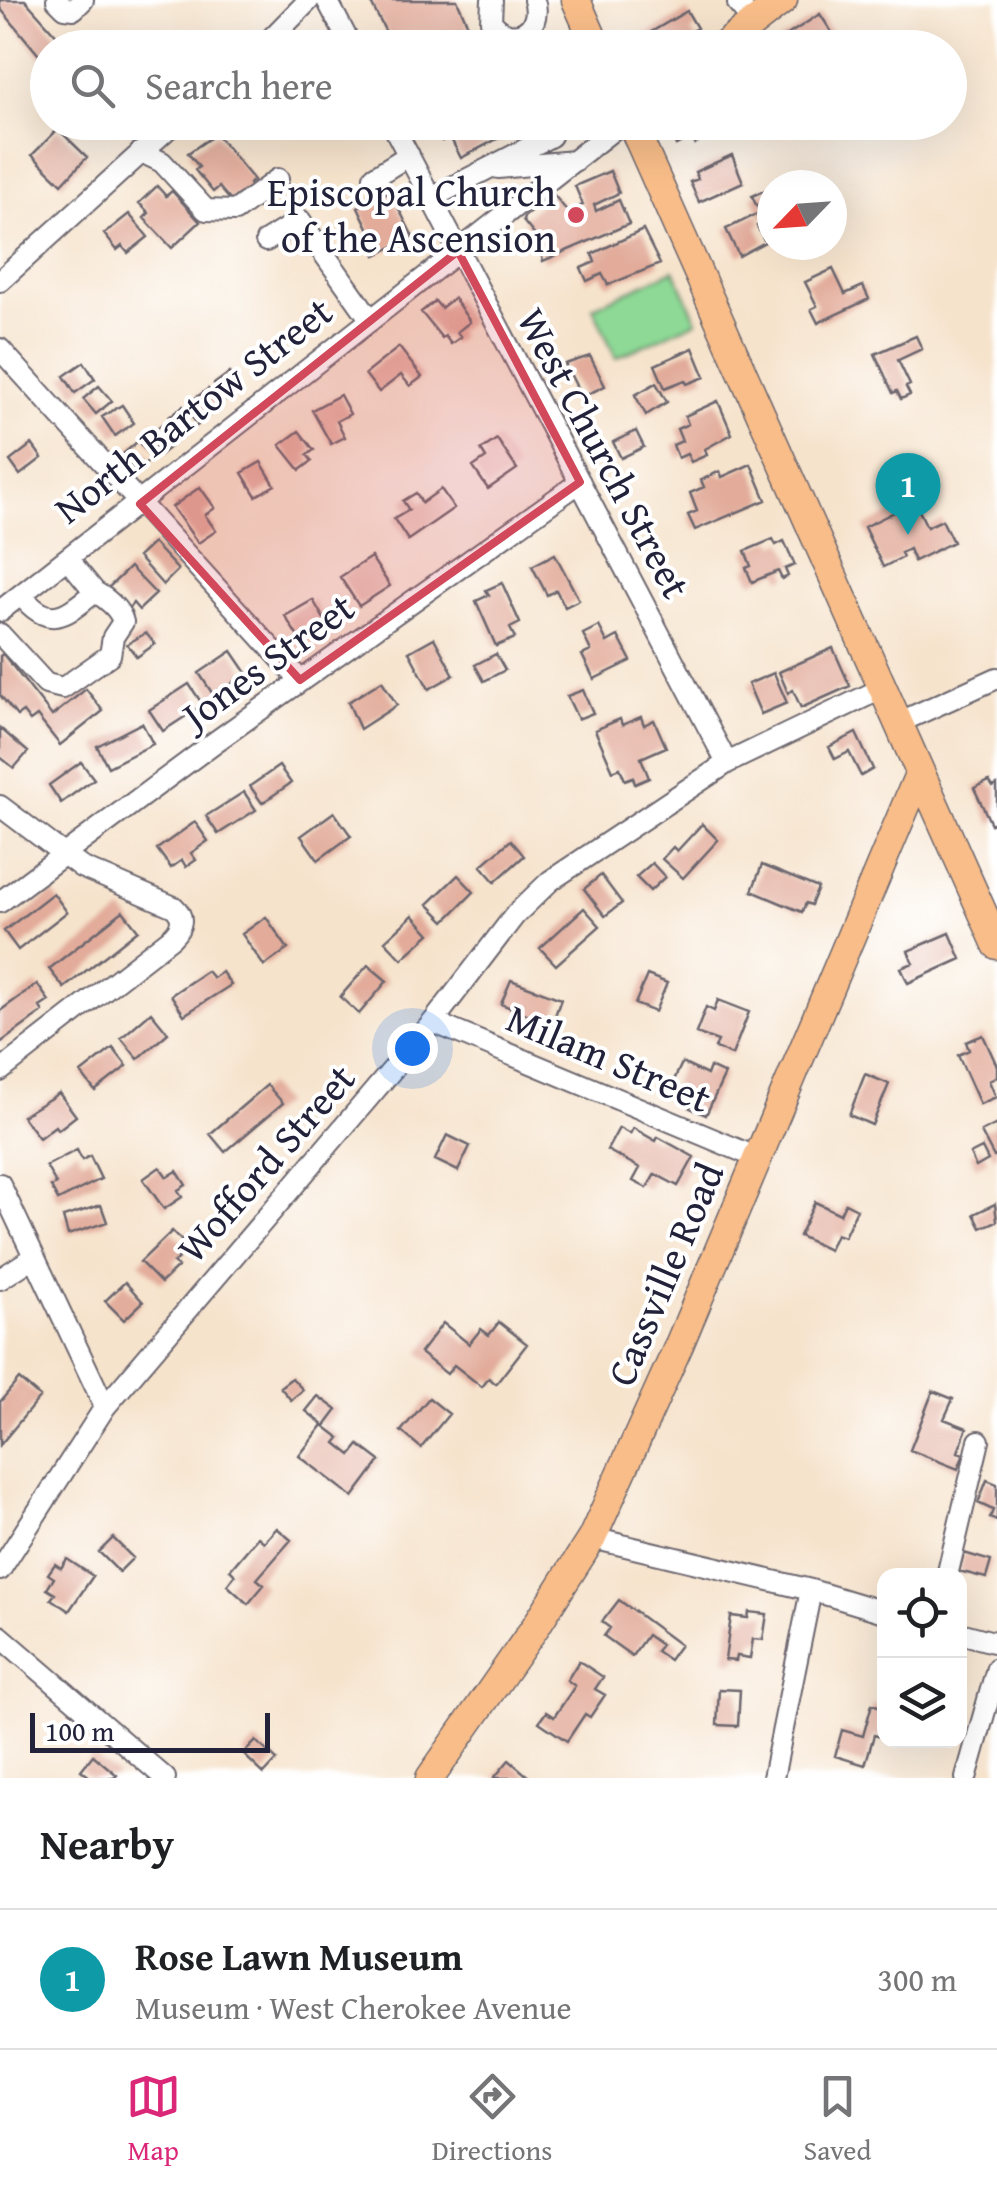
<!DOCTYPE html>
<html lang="en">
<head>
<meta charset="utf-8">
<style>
  body { margin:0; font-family:"Gentium Book Plus",serif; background:#f2f2f2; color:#202124 }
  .controls { position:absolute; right:30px; bottom:30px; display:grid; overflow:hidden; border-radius:20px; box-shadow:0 10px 40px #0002 }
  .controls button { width:90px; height:90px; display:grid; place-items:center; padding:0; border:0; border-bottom:2px solid #e0e0e0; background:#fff; color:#202124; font:50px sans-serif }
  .compass { position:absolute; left:757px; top:170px; width:90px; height:90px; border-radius:50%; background:#fff; box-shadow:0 10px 40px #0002; rotate:245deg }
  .scale { position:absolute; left:30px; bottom:25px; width:240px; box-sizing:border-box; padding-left:10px; border:5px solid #22223b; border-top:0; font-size:28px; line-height:35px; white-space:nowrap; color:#22223b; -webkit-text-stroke:8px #fff; paint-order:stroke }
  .you { position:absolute; left:412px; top:1048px; width:35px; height:35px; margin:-25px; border:8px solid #fff; border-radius:50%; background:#1a73e8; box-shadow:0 0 0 15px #1a73e833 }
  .badge { display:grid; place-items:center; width:65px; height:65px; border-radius:50%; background:#db2777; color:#fff; font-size:32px; font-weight:700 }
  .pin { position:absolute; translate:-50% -82px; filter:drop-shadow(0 2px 5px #0008) }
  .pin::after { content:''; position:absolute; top:52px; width:35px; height:30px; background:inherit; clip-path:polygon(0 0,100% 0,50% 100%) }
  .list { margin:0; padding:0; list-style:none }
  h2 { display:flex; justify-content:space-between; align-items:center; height:130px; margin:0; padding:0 40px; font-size:42px }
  h2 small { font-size:32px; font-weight:400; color:#757577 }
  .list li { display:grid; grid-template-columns:65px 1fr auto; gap:30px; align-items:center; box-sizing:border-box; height:140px; padding:0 40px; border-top:2px solid #e0e0e0 }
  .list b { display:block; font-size:38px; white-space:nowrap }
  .list p { margin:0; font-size:32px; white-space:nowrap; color:#757577 }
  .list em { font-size:32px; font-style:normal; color:#757577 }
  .icon { flex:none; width:55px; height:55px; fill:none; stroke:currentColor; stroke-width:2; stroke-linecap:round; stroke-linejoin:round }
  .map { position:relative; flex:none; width:997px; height:1778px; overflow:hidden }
  .search { position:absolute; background:#fff; box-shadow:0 10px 40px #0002; left:30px; right:30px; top:30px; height:110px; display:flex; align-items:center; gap:25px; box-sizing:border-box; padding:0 35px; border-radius:55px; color:#757577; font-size:38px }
  .sheet { height:270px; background:#fff }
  nav { display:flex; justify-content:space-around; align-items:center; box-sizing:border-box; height:140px; border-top:2px solid #e0e0e0; background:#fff; font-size:28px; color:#757577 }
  nav a { display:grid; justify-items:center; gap:5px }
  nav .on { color:#db2777 }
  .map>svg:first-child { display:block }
  .green { fill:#8ed995; stroke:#587e68; stroke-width:2.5 }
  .building { fill:#e2ab9a }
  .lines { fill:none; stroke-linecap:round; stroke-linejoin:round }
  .minor-casing { stroke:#6c666e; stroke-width:24 }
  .major-casing { stroke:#6c666e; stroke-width:31 }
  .path { stroke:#6c666e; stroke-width:2.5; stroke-dasharray:2.5 8; stroke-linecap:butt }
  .minor { stroke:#fff; stroke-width:20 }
  .major { stroke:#f8bd89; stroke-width:28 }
  .marked { fill:#d1495b; fill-opacity:0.2; stroke:#d1495b; stroke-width:8; stroke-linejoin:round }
  .poi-dot { fill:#d1495b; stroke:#fff; stroke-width:4 }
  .labels { text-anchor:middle; stroke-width:8; stroke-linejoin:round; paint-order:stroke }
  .poi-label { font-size:40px; fill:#22223b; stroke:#fff; text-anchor:end }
  .street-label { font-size:40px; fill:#22223b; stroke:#fff }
</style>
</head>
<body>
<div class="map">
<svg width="997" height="1778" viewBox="0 0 997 1778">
  <rect width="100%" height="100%" fill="#fff"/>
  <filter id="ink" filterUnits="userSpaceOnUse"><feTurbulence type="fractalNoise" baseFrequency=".01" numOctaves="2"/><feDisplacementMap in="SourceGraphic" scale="20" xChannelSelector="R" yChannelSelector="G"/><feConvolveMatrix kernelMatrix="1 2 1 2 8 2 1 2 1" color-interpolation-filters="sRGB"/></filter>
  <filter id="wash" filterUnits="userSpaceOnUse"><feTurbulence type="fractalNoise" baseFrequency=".0048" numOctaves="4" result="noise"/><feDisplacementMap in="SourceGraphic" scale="40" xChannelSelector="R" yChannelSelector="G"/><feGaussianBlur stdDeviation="2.25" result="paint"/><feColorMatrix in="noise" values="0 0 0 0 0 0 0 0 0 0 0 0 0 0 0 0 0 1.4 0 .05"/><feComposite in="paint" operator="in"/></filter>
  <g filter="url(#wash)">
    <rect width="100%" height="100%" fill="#f6e3cc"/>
    <path class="green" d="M674,270L697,321L616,358L593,307Z"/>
    <g id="blocks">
      <path class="building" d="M0,0H25L68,48H48V66L0,8Z
        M376,0H457L478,48H394L371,3Z
        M687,11L697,28L691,31L698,43L691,48H647L641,38Z
        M820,14L842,48H776L781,45L778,41Z
        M433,122H529L461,158L450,137L442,141Z
        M675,122H728L729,125L695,144L692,137L676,145L666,127Z
        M58,129L87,157L62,184L32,155Z
        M216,134L254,180L249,184L255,192L243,201L238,195L231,201L219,187L213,192L195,170L199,167L188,153Z
        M732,155L743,182L699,202L690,182L698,179L695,172Z
        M610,171L619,193L594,205L596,211L619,200L629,224L543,261L537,238L523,221L524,217L553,194L568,212L583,205L575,186Z
        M157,186L166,196L172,191L200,222L172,248L144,218L149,213L139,203Z
        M772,187V214L762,218L752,196Z
        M390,191L413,237L376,255L372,246L376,244L358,207Z
        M129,214L148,237L128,253L122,246L117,250L104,234Z
        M757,214L762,223L757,226L765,242L739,256L726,229Z
        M643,230L660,264L608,285L602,274L587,281L581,268L595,262L592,254Z
        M833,269L845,294L863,286L869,299L818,323L811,309L817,306L805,282Z
        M454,298L470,322L457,332L461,337L451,344L445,336L442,338L421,312L435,301L441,308Z
        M916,336L922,349L898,360L910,385L906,387L910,395L901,399L897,391L893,393L875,354Z
        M399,347L422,377L410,386L401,375L379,392L365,374Z
        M693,348L705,377L687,384L685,380L665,388L655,365Z
        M590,356L605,386L582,397L565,364Z
        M84,362L95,379L75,393L64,376Z
        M229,373L241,389L226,400L214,384Z
        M656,383L667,402L646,415L635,395Z
        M99,386L112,401L96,414L83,399Z
        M208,389L220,407L204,419L191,401Z
        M340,395L350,414L337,421L345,437L331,444L312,410Z
        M718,401L732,434L705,449L707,455L691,462L687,454L678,458L673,445L682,441L677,429L688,424L685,416Z
        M122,405L134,423L115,436L102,417Z
        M183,406L198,425L183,436L169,417Z
        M162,424L176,442L160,455L146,437Z
        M299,431L314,450L307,455L312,461L300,470L280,445Z
        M636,431L644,447L621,458L613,442Z
        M497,439L517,469L488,489L473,467L486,458L481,450Z
        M138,441L152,459L134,472L122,455Z
        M32,444L42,458L20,475L10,461Z
        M261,462L275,485L256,496L242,473Z
        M751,464L766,500L695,530L688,515L697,511L690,493L704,487L701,480L720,471L722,477Z
        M200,487L215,508L205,515L216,531L198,543L172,507Z
        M441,489L454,508L408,540L394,519L409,510L403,501L416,493L422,503Z
        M915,502L927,527L942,520L953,542L914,561L909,549L901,553L903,557L883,567L864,527Z
        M773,539L776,545L784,541L795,565L785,569L788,576L782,579L778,571L752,582L746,568L751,566L745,551Z
        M153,543L178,570L163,585L138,557Z
        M555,554L579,600L565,607L556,590L547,595L532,566Z
        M371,557L390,586L359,606L340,577Z
        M130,567L156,594L139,610L133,603L129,608L109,587Z
        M502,583L520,623L510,628L515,638L496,646L476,601L489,595L486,590Z
        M313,600L328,626L301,642L285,616Z
        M599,626L607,642L618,636L631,661L594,679L582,655L591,651L583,634Z
        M146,633L155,644L137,657L127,644Z
        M434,638L454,675L429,689L409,652Z
        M833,648L850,686L801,708L793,690L788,693L779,672Z
        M232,651L247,673L214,696L199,673Z
        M3,654L52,716L86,689L103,711L60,745L37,716L30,721L23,712L17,716L0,695V656Z
        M496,654L505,670L484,681L475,665Z
        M774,673L787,703L761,714L748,684Z
        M382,681L397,705L360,729L348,702Z
        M189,684L203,705L163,731L149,710Z
        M583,690L593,713L578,719L567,696Z
        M641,717L644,725L654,720L666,747L641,758L649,778L635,784L633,777L625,780L620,768L613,771L595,730L620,719L622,725Z
        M142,723L153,744L108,767L97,746Z
        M0,728L28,752L14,768L0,757Z
        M856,733L873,769L861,776L849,752L835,759L829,747Z
        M81,762L94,779L61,803L49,785Z
        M279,766L291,783L262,803L250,786Z
        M989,781L993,787L997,785V821L991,824L974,788Z
        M244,792L256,810L218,834L206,816Z
        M334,812L351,836L318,860L301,836Z
        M195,822L208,841L191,853L196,860L186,867L182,860L171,868L157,849Z
        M702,824L718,840L683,878L662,859L673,847L677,851Z
        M511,840L524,856L495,882L481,866Z
        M652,863L665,877L650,891L636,877Z
        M762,865L818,888L811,905L806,903L802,912L752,891Z
        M458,875L474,892L445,921L428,904Z
        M601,875L622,903L605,916L584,889Z
        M53,893L67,912L18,950L4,931Z
        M584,908L600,926L556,965L540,948Z
        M123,911L138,930L64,988L49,969Z
        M413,915L430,934L402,959L385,941Z
        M266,917L288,949L264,966L242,934Z
        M950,933L961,959L908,983L901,968L913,963L908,951Z
        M368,965L387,981L359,1014L340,997Z
        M207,971L213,978L222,972L231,985L184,1015L171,995Z
        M647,975L667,983L655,1012L635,1004Z
        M511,980L561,999L552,1024L501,1004Z
        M37,984L49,1001L40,1007L43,1012L0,1043V1011Z
        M718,1000L749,1012L732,1055L715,1048L718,1041L696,1033L706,1007L714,1011Z
        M151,1012L168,1033L138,1059L121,1038Z
        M983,1035L997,1066V1077L989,1081L996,1097L980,1104L958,1055L969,1050L966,1042Z
        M113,1048L127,1066L95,1091L81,1073Z
        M682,1063L707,1075L710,1067L725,1074L706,1115L690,1108L693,1102L669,1091Z
        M865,1074L889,1084L872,1125L849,1115Z
        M267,1085L283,1103L225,1152L210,1134Z
        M59,1093L76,1116L58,1130L55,1126L39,1138L22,1116Z
        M997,1124V1156L994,1157L981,1132Z
        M619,1128L630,1134L633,1128L656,1141L658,1137L694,1157L678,1186L655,1174L647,1188L633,1181L640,1168L607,1150Z
        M447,1135L470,1146L458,1171L435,1160Z
        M982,1148L988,1160L976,1167L970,1154Z
        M77,1150L82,1160L90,1156L101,1179L58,1200L51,1187L56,1184L46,1166Z
        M160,1167L167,1177L177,1171L186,1185L178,1190L182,1197L164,1209L143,1179Z
        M815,1202L840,1214L845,1203L857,1209L844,1237L836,1234L829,1250L799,1236Z
        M995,1204L997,1221L981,1228L974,1214Z
        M101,1205L107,1222L68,1235L63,1217Z
        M172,1231L189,1248L173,1263L178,1267L161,1283L140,1262Z
        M125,1282L143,1302L124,1320L105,1301Z
        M499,1322L527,1344L496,1384L489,1378L482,1387L454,1365L447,1374L420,1353L443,1323L469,1344L481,1329L489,1335Z
        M292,1378L303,1390L291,1400L280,1387Z
        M19,1379L40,1397L0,1445V1402Z
        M933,1391L953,1399L944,1419L967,1428L958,1452L964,1454L958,1469L910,1450Z
        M318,1396L337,1410L325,1426L306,1411Z
        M429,1398L449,1414L421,1448L401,1431Z
        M323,1425L340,1438L336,1443L351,1455L359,1445L380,1461L353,1497L299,1456Z
        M987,1480L997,1484V1521L990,1518L993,1510L978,1503Z
        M277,1528L291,1540L257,1579L264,1585L248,1604L227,1585L235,1575L230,1570L258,1537L264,1542Z
        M113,1538L133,1558L119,1572L99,1552Z
        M964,1553L991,1561L986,1578L959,1571Z
        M67,1559L93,1576L69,1611L51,1599L55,1594L47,1589L54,1578L48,1574L55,1564L61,1568Z
        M619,1600L680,1645L669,1660L656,1651L661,1645L647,1635L632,1656L604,1636L610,1628L602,1622Z
        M749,1612L767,1614L763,1640L753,1639L750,1658L737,1656L736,1661L725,1660L731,1616L748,1618Z
        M579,1661L603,1677L595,1689L605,1695L590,1717L585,1714L567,1741L539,1722L546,1712L554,1717L575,1686L567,1680Z
        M719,1689L740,1690L738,1726L717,1725Z
        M872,1704L884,1708V1738L874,1735L865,1765L835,1756L842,1730L863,1736Z
        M256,1741L277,1760L264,1774L243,1754Z
        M93,1755L117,1775L114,1778H91L81,1770Z
        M509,1760L530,1778H494Z"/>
    </g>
  </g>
  <g filter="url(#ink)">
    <use href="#blocks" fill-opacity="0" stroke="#6c666e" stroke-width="2.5"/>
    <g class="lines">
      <g class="minor-casing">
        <path id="minor" d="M57,0L65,8L74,9L83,0
          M327,0L352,48
          M492,0L491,21C510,48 544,31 534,0
          M738,4L754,23
          M262,48L309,0
          M391,122L727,763
          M141,152L162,162L206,210L235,211L278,179
          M498,168L574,161
          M374,177L409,155
          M431,198L551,136
          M266,241L300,220L371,320
          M0,281L175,122
          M0,349L300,680
          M68,559L95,592
          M0,611L623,122
          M0,634L46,684L63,688L110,655L113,637L123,622C120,609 106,598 95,592C66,615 50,631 21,595
          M898,723L997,678
          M0,806L81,867L174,907C185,917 182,927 172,937L0,1071
          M0,902L215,742L580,482
          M433,1022L758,1158
          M0,1184L105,1407
          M0,1279L34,1257
          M592,1538L811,1590L884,1612
          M0,1570L105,1407L433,1022L515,915L550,881L727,763L883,688
          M947,1576L979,1441
          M960,1633L997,1643
          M0,1636L165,1778
          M773,1778L811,1590
          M966,1778L997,1668"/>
      </g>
      <g class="major-casing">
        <path id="major" d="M576,0L597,48
          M721,48L783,0
          M631,122L997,945
          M430,1778L536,1626L592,1538L679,1345L920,772"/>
      </g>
      <path class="path" d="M464,201L473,207L485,208"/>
      <use href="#minor" class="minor"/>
      <use href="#major" class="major"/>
    </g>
  </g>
  <path class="marked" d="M458,251L580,482L300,680L140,504Z"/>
  <circle class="poi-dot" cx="576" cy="215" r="10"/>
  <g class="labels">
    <g class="poi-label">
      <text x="556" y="206">Episcopal Church<tspan x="556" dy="46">of the Ascension</tspan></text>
    </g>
    <g class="street-label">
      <text transform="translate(193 410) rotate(-38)" y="14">North Bartow Street</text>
      <text transform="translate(604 453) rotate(62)" y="14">West Church Street</text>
      <text transform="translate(268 661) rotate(-36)" y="14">Jones Street</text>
      <text transform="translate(609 1058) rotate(23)" y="14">Milam Street</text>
      <text transform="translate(266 1163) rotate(-49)" y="14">Wofford Street</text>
      <text transform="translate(665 1274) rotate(-67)" y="14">Cassville Road</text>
    </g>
  </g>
</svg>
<div class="controls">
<button><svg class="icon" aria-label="locate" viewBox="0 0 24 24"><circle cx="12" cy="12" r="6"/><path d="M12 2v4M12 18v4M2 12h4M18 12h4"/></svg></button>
<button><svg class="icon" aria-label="layers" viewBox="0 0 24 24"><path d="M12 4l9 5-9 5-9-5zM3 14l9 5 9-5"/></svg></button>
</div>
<svg class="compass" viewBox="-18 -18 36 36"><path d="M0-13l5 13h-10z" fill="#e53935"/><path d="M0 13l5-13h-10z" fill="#757577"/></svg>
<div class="scale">100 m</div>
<div class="you"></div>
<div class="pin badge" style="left:908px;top:535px;background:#0f9aa8">1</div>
<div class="search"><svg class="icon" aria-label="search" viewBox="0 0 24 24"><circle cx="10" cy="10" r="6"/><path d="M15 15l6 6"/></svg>Search here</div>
</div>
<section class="sheet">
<h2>Nearby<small></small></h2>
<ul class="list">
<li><span class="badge" style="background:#0f9aa8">1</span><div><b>Rose Lawn Museum</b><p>Museum · West Cherokee Avenue</p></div><em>300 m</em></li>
</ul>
</section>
<nav>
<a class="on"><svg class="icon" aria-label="map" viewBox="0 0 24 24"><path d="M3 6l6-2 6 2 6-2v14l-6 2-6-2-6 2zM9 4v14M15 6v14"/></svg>Map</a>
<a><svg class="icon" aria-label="directions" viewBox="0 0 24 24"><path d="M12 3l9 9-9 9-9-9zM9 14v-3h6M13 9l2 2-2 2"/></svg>Directions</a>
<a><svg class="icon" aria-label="saved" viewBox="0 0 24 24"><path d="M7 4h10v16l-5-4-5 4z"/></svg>Saved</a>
</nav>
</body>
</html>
